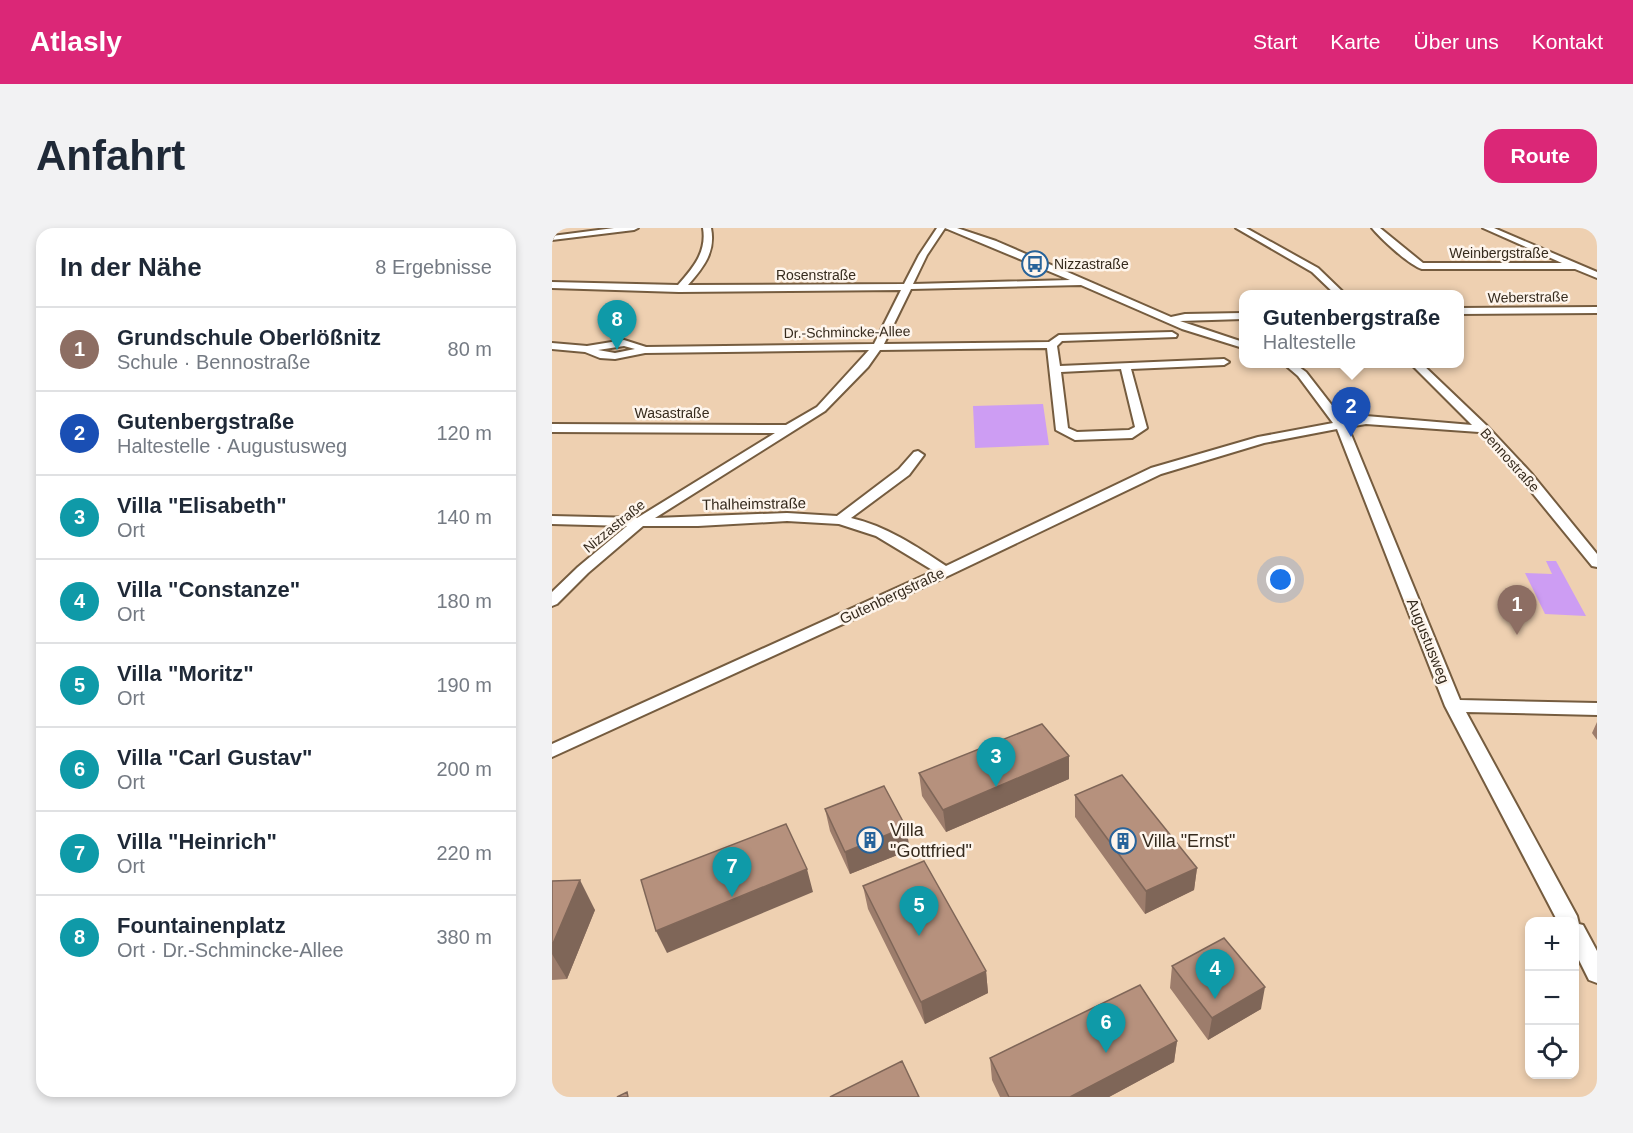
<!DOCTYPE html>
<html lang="de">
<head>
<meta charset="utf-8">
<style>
  body { margin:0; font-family:Helvetica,sans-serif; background:#f2f2f3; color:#1f2937 }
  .controls { position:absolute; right:18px; bottom:18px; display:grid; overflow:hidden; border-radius:12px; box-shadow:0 3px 9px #0003 }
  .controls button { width:54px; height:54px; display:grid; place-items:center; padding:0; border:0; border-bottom:2px solid #e0e1e3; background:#fff; color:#1f2937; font:30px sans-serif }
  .you { position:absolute; left:729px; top:352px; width:21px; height:21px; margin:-15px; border:4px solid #fff; border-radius:50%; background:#1a73e8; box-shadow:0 0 0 9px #1a73e833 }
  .badge { display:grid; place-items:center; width:39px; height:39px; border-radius:50%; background:#db2777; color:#fff; font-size:20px; font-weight:700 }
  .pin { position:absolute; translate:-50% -50px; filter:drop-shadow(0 2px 3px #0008) }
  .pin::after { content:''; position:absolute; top:32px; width:21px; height:18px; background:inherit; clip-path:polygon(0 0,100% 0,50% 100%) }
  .popup { position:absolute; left:687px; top:62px; width:225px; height:78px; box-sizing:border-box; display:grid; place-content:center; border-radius:12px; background:#fff; filter:drop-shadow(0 2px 4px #0005); font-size:20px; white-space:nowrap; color:#747a83 }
  .popup b { font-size:22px; color:#1f2937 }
  .popup::after { content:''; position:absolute; left:50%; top:100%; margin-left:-12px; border:12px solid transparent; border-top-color:#fff }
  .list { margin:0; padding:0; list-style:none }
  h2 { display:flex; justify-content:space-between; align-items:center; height:78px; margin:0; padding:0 24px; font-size:26px }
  h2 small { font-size:20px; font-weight:400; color:#747a83 }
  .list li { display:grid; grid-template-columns:39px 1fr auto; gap:18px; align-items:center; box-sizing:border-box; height:84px; padding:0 24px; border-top:2px solid #e0e1e3 }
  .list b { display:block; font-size:22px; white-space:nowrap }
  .list p { margin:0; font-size:20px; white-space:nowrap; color:#747a83 }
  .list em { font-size:20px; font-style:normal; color:#747a83 }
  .icon { flex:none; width:33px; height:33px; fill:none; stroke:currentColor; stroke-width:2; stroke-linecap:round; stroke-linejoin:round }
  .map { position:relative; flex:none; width:1045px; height:869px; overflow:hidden; border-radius:18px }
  header { display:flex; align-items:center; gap:36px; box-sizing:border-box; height:84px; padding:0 30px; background:#db2777; color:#fff }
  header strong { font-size:28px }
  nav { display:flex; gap:33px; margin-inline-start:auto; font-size:21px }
  .intro { display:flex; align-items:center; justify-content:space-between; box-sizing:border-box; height:144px; padding:0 36px }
  h1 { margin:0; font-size:42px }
  .button { padding:15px 27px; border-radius:18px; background:#db2777; color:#fff; font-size:21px; font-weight:700 }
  main { display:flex; gap:36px; padding:0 36px }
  aside { flex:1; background:#fff; border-radius:18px; box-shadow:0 3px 9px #0003 }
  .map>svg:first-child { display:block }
  .green { fill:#cd9df3 }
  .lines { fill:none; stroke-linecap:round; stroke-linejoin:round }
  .street-casing { stroke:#755c3f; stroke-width:4 }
  .secondary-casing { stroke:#755c3f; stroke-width:4 }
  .street { fill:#fff; fill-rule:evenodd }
  .secondary { fill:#fff; fill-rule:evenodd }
  .tram { stroke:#665644; stroke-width:1.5 }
  .wall { fill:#9d7d6c }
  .shaded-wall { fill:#7f6658 }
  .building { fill:#b6917d; stroke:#7f6658; stroke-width:1.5 }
  .labels { text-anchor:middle; stroke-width:5; stroke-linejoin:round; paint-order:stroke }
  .far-street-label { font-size:14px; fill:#362b1e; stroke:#fef5ec }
  .far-poi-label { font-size:14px; fill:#362b1e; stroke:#fef5ec; text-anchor:start }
  .street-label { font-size:15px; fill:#362b1e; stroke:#fef5ec }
  .near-poi-label { font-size:18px; fill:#362b1e; stroke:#fef5ec; text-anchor:start }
</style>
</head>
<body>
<header>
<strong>Atlasly</strong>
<nav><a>Start</a><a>Karte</a><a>Über uns</a><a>Kontakt</a></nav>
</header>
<div class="intro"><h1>Anfahrt</h1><a class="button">Route</a></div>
<main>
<aside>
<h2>In der Nähe<small>8 Ergebnisse</small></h2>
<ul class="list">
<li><span class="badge" style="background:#8d6e63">1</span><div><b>Grundschule Oberlößnitz</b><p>Schule · Bennostraße</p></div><em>80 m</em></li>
<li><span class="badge" style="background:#1a4fb4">2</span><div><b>Gutenbergstraße</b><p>Haltestelle · Augustusweg</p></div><em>120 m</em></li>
<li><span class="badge" style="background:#0f9aa8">3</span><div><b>Villa &quot;Elisabeth&quot;</b><p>Ort</p></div><em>140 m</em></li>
<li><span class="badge" style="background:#0f9aa8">4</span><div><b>Villa &quot;Constanze&quot;</b><p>Ort</p></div><em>180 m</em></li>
<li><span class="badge" style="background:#0f9aa8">5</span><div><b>Villa &quot;Moritz&quot;</b><p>Ort</p></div><em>190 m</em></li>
<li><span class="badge" style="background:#0f9aa8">6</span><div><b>Villa &quot;Carl Gustav&quot;</b><p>Ort</p></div><em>200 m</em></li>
<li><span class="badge" style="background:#0f9aa8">7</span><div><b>Villa &quot;Heinrich&quot;</b><p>Ort</p></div><em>220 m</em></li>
<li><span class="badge" style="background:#0f9aa8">8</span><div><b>Fountainenplatz</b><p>Ort · Dr.-Schmincke-Allee</p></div><em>380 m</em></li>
</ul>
</aside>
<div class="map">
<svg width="1045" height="869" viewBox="0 0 1045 869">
  <rect width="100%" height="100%" fill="#eed0b1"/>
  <path class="green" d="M491,176L497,217L423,220L421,178Z
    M994,333H1004L1034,388L993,386L973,345L1000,346Z"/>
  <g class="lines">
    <g class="street-casing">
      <path id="street" d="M62,0H86L82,2L0,12V8Z
        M151,0H159C164,24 151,40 136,57L352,56L367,27L385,0H393L375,27L361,56L518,52L393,0H405L444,13L619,89L633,86L691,85V91L628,93L691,114V120L630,101L529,57L359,61L332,116L497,114L507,107L620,104L625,107L624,109L510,113L505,118L508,138L672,131L677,134L672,137L579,141L595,200L580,210L523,212L504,202L495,120L328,122L316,139L273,183L103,290L235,285L285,288L347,241L362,224L366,223L372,227L357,247L299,290C334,298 364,318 394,338L599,240L706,209L781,195L746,148L732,136H743L754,144L792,193L814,188L920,197L859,136H870L935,198L979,245L1045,326V339L1040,338L969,251L927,204L814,196L796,199L908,472L1045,475V487L914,484L1025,688L1027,696L1031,697L1045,723V755L1037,752L1023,724V694H1006L893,478L785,201L712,215L609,246L398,347L0,529V516L382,343L324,308L287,296L235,293L146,298H91L36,345L5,376L0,378V364L26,339L75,298L0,296V288L85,290L223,205L0,204V196L234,197L265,179L317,122L93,125L63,131L48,130L33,124L0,121V115L35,118L72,112L94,119L322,116L349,62L127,64L0,60V54L126,57C141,40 155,24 151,0ZM72,118L83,121L63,125L46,122ZM569,141L583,199L577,202L525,204L516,200L509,144Z
        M684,0H694L766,40L794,67H784L760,44Z
        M820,0H828L871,35H1010L931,0H942L1045,44V50L1023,41H870C857,37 829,11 820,0Z
        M1045,79V85L907,86V80Z"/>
    </g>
    <g class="secondary-casing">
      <path id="secondary" d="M0,0H8L0,5Z"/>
    </g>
    <use href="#street" class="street"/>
    <use href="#secondary" class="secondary"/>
    <path class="tram" d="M0,3L5,0"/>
  </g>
  <path class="wall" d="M1045,494V512L1040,505Z
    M367,545L517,551L394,604L370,568Z
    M523,567L645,640L642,662L593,686L523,589Z
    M273,581L358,622L298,646L278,603Z
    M0,653L43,682L15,751L0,752Z
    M311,658L434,743L436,765L373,796L316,681Z
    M620,738L709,781L656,812L618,760Z
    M625,813L622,834L557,869H448L440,852L438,830Z"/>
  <path class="shaded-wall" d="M517,528V551L394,604L391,582Z
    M354,599L358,622L298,646L293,624Z
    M645,640L642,662L593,686L594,663Z
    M255,641L261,664L115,725L104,703Z
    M28,652L43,682L15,751L0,726V718Z
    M434,743L436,765L373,796L369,774Z
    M713,759L709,781L656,812L660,790Z
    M625,813L622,834L557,869H518Z"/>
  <path class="building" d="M490,496L517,528L391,582L367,545Z
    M570,547L645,640L594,663L523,567Z
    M332,558L354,599L293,624L273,581Z
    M234,596L255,641L104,703L89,652Z
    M372,633L434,743L369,774L311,658Z
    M28,652L0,718V653Z
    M672,710L713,759L660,790L620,738Z
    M588,757L625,813L518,869H457L438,830Z
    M350,833L367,869H278Z
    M75,864L76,869H65Z"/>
  <defs>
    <g id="bus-ring" transform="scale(1.35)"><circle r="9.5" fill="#fef5ec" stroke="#27639a" stroke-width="1.5"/><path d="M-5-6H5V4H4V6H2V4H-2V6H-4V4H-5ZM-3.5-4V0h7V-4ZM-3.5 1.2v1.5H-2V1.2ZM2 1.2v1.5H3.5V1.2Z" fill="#27639a"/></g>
    <g id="building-ring" transform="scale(1.35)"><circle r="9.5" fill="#fef5ec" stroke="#27639a" stroke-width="1.5"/><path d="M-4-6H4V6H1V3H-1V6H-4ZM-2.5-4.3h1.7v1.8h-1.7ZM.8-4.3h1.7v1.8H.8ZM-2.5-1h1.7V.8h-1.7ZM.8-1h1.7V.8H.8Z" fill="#27639a"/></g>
  </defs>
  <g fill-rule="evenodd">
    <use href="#bus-ring" x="483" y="36"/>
    <use href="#building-ring" x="318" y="612"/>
    <use href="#building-ring" x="571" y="613"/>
  </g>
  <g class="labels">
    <g class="far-street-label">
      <text x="947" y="30">Weinbergstraße</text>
      <text x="264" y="52">Rosenstraße</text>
      <text transform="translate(976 69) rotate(-1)" y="5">Weberstraße</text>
      <text transform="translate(295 104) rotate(-1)" y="5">Dr.-Schmincke-Allee</text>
      <text x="120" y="190">Wasastraße</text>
      <text transform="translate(958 232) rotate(48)" y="5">Bennostraße</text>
      <text transform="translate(62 298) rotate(-39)" y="5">Nizzastraße</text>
    </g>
    <g class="far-poi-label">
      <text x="502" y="41">Nizzastraße</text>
    </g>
    <g class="street-label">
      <text transform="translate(202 276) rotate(-1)" y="5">Thalheimstraße</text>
      <text transform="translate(340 368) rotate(-25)" y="5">Gutenbergstraße</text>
      <text transform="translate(876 413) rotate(68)" y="5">Augustusweg</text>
    </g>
    <g class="near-poi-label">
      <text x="338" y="608">Villa<tspan x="338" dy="21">"Gottfried"</tspan></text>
      <text x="590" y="619">Villa "Ernst"</text>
    </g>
  </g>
</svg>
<div class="controls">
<button>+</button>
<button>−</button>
<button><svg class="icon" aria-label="locate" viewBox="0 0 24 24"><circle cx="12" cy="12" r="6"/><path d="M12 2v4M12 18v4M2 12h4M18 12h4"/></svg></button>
</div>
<div class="you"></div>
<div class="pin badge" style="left:965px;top:407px;background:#8d6e63">1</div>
<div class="pin badge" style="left:799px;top:209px;background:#1a4fb4">2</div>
<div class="popup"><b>Gutenbergstraße</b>Haltestelle</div>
<div class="pin badge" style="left:444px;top:559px;background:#0f9aa8">3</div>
<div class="pin badge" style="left:663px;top:771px;background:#0f9aa8">4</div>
<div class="pin badge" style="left:367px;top:708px;background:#0f9aa8">5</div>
<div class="pin badge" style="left:554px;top:825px;background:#0f9aa8">6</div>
<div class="pin badge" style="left:180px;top:669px;background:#0f9aa8">7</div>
<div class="pin badge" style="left:65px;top:122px;background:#0f9aa8">8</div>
</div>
</main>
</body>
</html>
